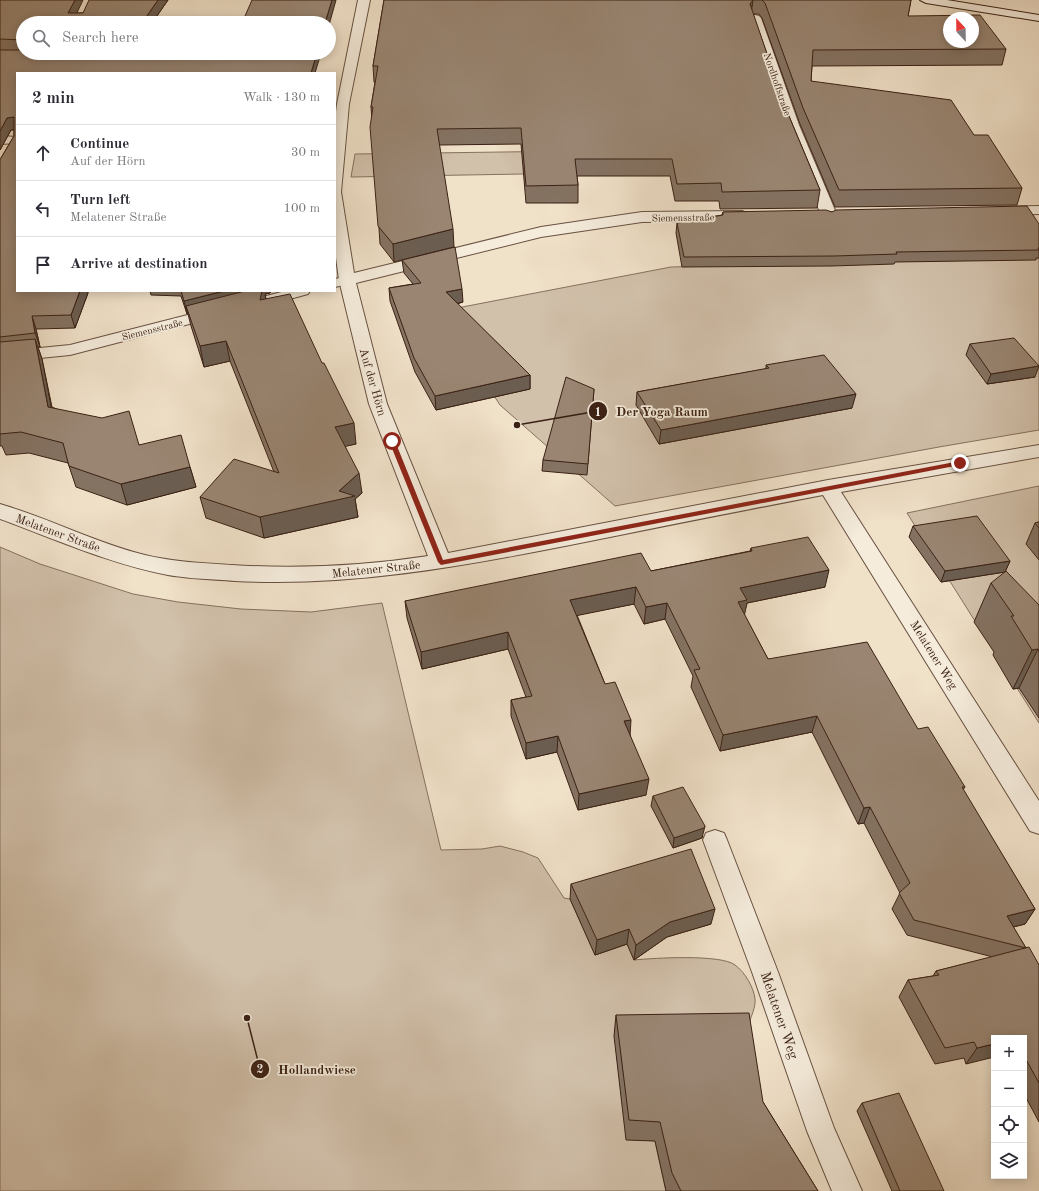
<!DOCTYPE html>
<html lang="en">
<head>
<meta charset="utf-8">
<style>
  body { margin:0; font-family:"Old Standard TT",serif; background:#f2f2f3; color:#2b2b33 }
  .controls { position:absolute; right:12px; bottom:12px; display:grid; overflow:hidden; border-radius:0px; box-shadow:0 2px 10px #0003 }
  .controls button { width:36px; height:36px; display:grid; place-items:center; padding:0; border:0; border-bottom:1px solid #e1e1e2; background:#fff; color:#2b2b33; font:20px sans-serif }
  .compass { position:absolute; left:943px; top:12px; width:36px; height:36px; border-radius:50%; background:#fff; box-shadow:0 2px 10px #0003; rotate:338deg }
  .stop { position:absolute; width:12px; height:12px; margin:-9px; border:3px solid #8f2418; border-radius:50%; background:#fff }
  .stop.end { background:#8f2418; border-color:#fff; box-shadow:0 1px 4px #0008 }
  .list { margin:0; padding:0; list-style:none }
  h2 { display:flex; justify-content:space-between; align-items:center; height:52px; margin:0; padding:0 16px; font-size:17px }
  h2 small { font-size:13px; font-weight:400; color:#7c7c81 }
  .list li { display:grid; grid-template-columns:26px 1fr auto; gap:12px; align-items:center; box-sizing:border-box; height:56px; padding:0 16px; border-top:1px solid #e1e1e2 }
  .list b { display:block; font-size:15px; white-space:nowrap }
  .list p { margin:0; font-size:13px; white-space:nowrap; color:#7c7c81 }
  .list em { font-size:13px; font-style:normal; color:#7c7c81 }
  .icon { flex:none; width:22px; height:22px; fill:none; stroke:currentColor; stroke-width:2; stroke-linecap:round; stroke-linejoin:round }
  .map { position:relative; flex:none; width:1039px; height:1191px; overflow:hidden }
  .search { position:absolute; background:#fff; box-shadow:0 2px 10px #0003; left:16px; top:16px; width:320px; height:44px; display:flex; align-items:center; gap:10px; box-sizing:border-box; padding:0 14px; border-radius:22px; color:#7c7c81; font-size:15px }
  .panel { position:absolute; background:#fff; box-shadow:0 2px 10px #0003; left:16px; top:72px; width:320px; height:220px; border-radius:0px }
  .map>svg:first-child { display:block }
  .green { fill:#d1c0aa; stroke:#86705f }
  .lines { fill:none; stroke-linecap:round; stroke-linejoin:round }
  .lane-casing { stroke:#685141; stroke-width:2 }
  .street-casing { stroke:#685141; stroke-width:2 }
  .secondary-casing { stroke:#3b2114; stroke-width:2 }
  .lane { fill:#f5ecdc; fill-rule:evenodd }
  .street { fill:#f5ecdc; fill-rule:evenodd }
  .secondary { fill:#f5ecdc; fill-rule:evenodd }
  .wall { fill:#847262; stroke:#3b2114 }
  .shaded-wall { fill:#6b5d50; stroke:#3b2114 }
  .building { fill:#998572; stroke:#3b2114; fill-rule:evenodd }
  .route { fill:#8f2418 }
  .labels { text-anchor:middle; stroke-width:3.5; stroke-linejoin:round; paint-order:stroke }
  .far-street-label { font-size:10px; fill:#3b2114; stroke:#f5ecdc }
  .street-label { font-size:12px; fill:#3b2114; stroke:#f5ecdc }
  .near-street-label { font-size:14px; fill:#3b2114; stroke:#f5ecdc }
  .leader { fill:none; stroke:#3b2114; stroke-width:1.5 }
  .callout-dot { fill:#3b2114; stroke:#f5ecdc; stroke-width:1.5 }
  .mark-label { font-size:12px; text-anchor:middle; font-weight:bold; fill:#fff }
  .callout-label { font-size:13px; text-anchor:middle; font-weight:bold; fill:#3b2114; stroke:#f5ecdc; stroke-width:3.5; stroke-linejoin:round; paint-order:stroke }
</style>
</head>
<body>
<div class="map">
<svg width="1039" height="1191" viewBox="0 0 1039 1191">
  <rect width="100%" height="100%" fill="#f0e1c9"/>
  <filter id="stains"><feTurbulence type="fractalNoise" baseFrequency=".005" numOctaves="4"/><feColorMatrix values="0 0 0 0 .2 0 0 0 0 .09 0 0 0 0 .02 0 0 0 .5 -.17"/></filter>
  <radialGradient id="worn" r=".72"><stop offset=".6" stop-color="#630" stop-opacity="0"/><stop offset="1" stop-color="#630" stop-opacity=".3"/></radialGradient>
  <path class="green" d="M577,151L580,173L351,177L355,154Z
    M1039,258V430L939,447L615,506L500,405L458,341L457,308L671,267Z
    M1039,486V723L907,513Z
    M0,547L40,564L133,594L178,602L241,609L311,612L382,603L441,850L482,849L500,846L523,852L538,858L564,898L570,899L595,955L627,944L634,960C654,958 721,954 735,965C745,972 754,988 755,999C756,1006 751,1017 749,1023L626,1139L655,1141L666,1191H0Z"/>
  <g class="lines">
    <g class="lane-casing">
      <path id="lane" d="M347,276L352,277L354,280L352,283L335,287V279Z
        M285,291H310L308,294L264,306L259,304L256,301L259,298Z
        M215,308L220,310L223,313L220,316L70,355L0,362V352L70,345Z
        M715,830L724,833L727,840L778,972L834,1128L862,1191H832L807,1131L752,972L703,840L706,833Z"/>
    </g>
    <g class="street-casing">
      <path id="street" d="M358,0H370L349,104L341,192L354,273L541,227L642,212L742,211L747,213L750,216L747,219L742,221L642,222L541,237L356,283L387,404L448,553L828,480L1039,445V457L841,492L1039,801V834L1030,831L823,495C739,511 654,528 570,545C459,567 349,587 235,581C213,579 190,579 168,575C110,564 55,539 0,519V504C49,518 95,543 145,555C174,562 203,563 232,565C298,569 363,566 428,556L369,404L339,280L335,250V119L337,104Z
        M755,15L759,16L761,18L799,125L837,215L834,218L829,220L824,218L821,215L785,125L749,18L751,16Z
        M0,136L17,137V143L0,144Z
        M1039,206V214L1000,215L995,214L993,211L995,208L1000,207Z"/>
    </g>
    <g class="secondary-casing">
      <path id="secondary" d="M920,0H947L1039,15V21L926,3Z"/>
    </g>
    <use href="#lane" class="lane"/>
    <use href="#street" class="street"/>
    <use href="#secondary" class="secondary"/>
  </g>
  <path class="wall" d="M0,0L77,13H83L168,0L152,23H23V53L17,73V291L88,293L75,328L36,329L40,347H38L42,359L52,407L190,467L196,487L127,505L76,487L68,463L29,453L6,455L2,446H0V159L1,158L14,136V130H11L0,150Z
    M384,0H911L908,16L1006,49L1002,65L812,66L811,81L974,135L1022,188L1017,205L835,207L800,124L762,18L759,14H753L786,109L820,190L817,208L720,209L719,201H675L670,176H577L578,185V203H526L521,144L439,145L394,262L380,244L371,107L375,82H374L373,66Z
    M723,212H832L1039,224V258H1036V260L895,262L894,264L832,266L682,267L676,233L677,223L722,215Z
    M402,260L463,302L457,304L530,375V389L436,410L415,372L390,301L389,288L413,284L404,273Z
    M150,291H271L270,293L265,294L266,299L356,444L345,446L362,493L355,499L358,517L264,538L206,518L200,497L274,472L230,361L204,367L191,326L188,314H187L181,296L151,295Z
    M970,344L1035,377L987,384L966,355Z
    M766,365L852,408L659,444L636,405L637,392L766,369Z
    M594,389L587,475L542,471L543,460Z
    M1039,522V560L1026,544L1035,523Z
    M913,526L1010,561L1005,572L941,582L909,537Z
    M751,548L825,587L747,603L744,614L768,659L918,729L965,787L963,790L1035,909L1025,924L1013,927L1026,948L1039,965V1122L1024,1094V1038H994L966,1064L964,1058L935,1064L899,997L908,980L933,976L936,971L993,957L907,935L892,909L900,893L864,823L858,824L812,732L720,751L691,687L693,676L665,619L644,624L634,604L577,615L605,684L630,735L646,795L578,810L557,752L526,759L511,716V700L526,697L508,649L422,669L407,618L405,601L651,571L750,551Z
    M991,583L1039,605V718L1019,688L1013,689L993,655L994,652L974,622Z
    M653,796L703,836L702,838L673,848L651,806Z
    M571,884L711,924L667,937L634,960L627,944L595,955L570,899Z
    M616,1015L763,1102L818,1191H666L655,1141L626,1140L614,1036Z
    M862,1103L944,1191H892L857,1111Z"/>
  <path class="shaded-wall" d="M75,0H83L72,23L68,13Z
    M158,0H168L152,23H142Z
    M332,0H336L329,25V23H325Z
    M753,0L751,14L750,4Z
    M317,53H321L315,73H311Z
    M14,117L17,129L11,130L0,150V131L7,118Z
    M453,229L454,247L394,262L393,244Z
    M462,289L463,302L446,306V292Z
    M80,291H88V293L75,328L71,315Z
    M224,291H271L270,293L265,294L267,306H186L188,314H187L184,301Z
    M32,316L36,329L40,347L35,333Z
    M35,339L42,359L55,427L48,407Z
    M226,341L230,361L204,367L200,346Z
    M1039,366L1035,377L987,384L991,374Z
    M530,375V389L436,410L435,396Z
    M856,394L852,408L659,444L661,430Z
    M354,423L356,444L338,448L335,427Z
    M190,467L196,487L127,505L121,484Z
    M359,473L362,493L355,499L358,517L264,538L260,517L339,491Z
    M1010,561L1005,572L941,582L945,571Z
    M829,570L825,587L747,603L744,617L735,619L740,588Z
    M636,587L634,604L570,617V600Z
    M667,603L665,619L644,624L646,607Z
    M508,632V649L422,669L421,652Z
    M1038,649L1019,688L1013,689L1032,650Z
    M817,716L812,732L720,751L723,735Z
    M631,720L630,736L624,721Z
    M558,736L557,752L526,759V743Z
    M649,779L646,795L578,810L579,794Z
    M870,807L864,823L858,824L864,808Z
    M705,826L702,838L673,848L674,838Z
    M715,909L711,924L667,937L634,960L636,945L670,922Z
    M1035,909L1025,924L998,931L1007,916Z
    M629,929L627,944L595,955L597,940Z
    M994,1044V1057L966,1064L977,1048Z"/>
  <path class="building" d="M0,0H75L68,13H83L89,0H158L142,23H23V40L0,39Z
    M252,0H332L325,23H242Z
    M384,0H753L750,4L786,109L820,190L722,192L721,183L677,184L672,159H575L578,185L526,186L521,128L437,129L453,229L393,244L378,226L370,127L373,107H371L378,66H373Z
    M762,0H911L908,16L980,15L1006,49L813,50L811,81L951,100L974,135H988L1022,188L839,190L803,108L765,3ZM949,18H973V42H949Z
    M0,50H23V53H317L311,73H17V291H80L71,315L32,316L35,333L0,337V159L1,158L14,136V117L7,118L0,131Z
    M1027,206L1039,224V248H1038L1039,250L896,252L897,254L834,256L684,257L677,223L723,215V212L826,210L832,212L836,210Z
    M455,247L462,289L446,292L530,375L435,396L414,358L389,288L421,283L402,260Z
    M181,291H224L184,301Z
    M245,291H262L260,300L290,294L322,363H324L354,423L335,427L359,473L339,491L355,496L260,517L200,497L234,459L279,473L226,341L200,346L186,306Z
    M1014,338L1039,366L991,374L970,344Z
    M35,339L48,407L102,418L129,411L139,445L181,435L190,467L121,484L69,466L63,443L21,432L0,434V342Z
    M824,355L856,394L661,430L637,392L769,368L766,365Z
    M566,377L594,389L588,464L543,460Z
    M977,516L1010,561L945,571L913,526Z
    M1039,522V528L1035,523Z
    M808,537L829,570L740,588L747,600L738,602L768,659L867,642L918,729L928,727L965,787H962L1035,909L1007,916L1026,948L914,920L899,893L910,883L870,807L864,808L817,716L723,735L694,670L700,669L667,603L646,607L636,587L570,600L605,684L615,682L631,720L624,721L649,779L579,794L558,736L526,743L511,700L532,696L508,632L421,652L405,601L641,553L651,571L752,551L751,548Z
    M1006,571L1039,605V651L1038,649L1032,650L1011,616H1014L991,583Z
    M683,787L705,826L704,828L674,838L653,796Z
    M691,849L715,909L670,922L636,945L629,929L597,940L571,884Z
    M1029,947L1039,965V1083L1024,1056V1038H994V1044L977,1048L974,1042L945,1048L908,980L939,975L936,971Z
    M749,1013L763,1102L818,1191H681L672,1173L660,1122L629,1120L616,1015Z
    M899,1093L944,1191H900L862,1103Z"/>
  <path class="route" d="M390,440L395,441L443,560L960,461L963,463L960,465L441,565L438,562L389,441Z"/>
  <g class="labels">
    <g class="far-street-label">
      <text transform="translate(778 84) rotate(71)" y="4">Nordhoffstraße</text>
      <text transform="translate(683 217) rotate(-1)" y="4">Siemensstraße</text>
      <text transform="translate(152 329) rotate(-14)" y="4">Siemensstraße</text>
    </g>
    <g class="street-label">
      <text transform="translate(373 382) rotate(74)" y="4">Auf der Hörn</text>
      <text transform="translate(58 533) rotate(20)" y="4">Melatener Straße</text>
      <text transform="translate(376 569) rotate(-6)" y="4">Melatener Straße</text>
      <text transform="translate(934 655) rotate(58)" y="4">Melatener Weg</text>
    </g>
    <g class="near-street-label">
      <text transform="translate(780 1015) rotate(71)" y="5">Melatener Weg</text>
    </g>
  </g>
  <path class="leader" d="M517 425L598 411M247 1018L260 1069"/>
  <g class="callout-dot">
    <circle cx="517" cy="425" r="4"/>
    <circle cx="247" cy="1018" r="4"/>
    <circle cx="598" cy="411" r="10"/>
    <circle cx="260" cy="1069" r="10"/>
  </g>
  <g class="mark-label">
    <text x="598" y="416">1</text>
    <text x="260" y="1073">2</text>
  </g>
  <g class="callout-label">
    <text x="662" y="416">Der Yoga Raum</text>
    <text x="317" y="1074">Hollandwiese</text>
  </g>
  <rect width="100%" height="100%" filter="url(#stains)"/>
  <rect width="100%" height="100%" fill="url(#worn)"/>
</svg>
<div class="controls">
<button>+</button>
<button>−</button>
<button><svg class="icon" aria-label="locate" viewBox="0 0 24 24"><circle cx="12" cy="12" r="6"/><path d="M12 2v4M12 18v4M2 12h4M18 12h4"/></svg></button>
<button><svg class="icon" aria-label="layers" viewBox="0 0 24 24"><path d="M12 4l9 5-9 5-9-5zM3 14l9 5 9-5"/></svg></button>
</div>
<svg class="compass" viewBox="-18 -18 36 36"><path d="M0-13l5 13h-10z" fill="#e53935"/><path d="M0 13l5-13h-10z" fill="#7c7c81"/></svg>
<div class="stop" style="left:392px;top:441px"></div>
<div class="stop end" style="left:960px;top:463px"></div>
<div class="search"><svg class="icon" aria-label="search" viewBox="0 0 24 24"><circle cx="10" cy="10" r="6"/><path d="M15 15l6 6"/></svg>Search here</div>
<section class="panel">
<h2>2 min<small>Walk · 130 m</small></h2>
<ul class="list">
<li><svg class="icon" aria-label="ahead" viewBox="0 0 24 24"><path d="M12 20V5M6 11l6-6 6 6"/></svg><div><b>Continue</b><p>Auf der Hörn</p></div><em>30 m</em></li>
<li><svg class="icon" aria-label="left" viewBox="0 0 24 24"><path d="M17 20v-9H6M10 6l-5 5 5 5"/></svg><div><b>Turn left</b><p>Melatener Straße</p></div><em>100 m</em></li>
<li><svg class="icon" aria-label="arrive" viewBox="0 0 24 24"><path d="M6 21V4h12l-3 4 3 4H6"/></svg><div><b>Arrive at destination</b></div></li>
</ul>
</section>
</div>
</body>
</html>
